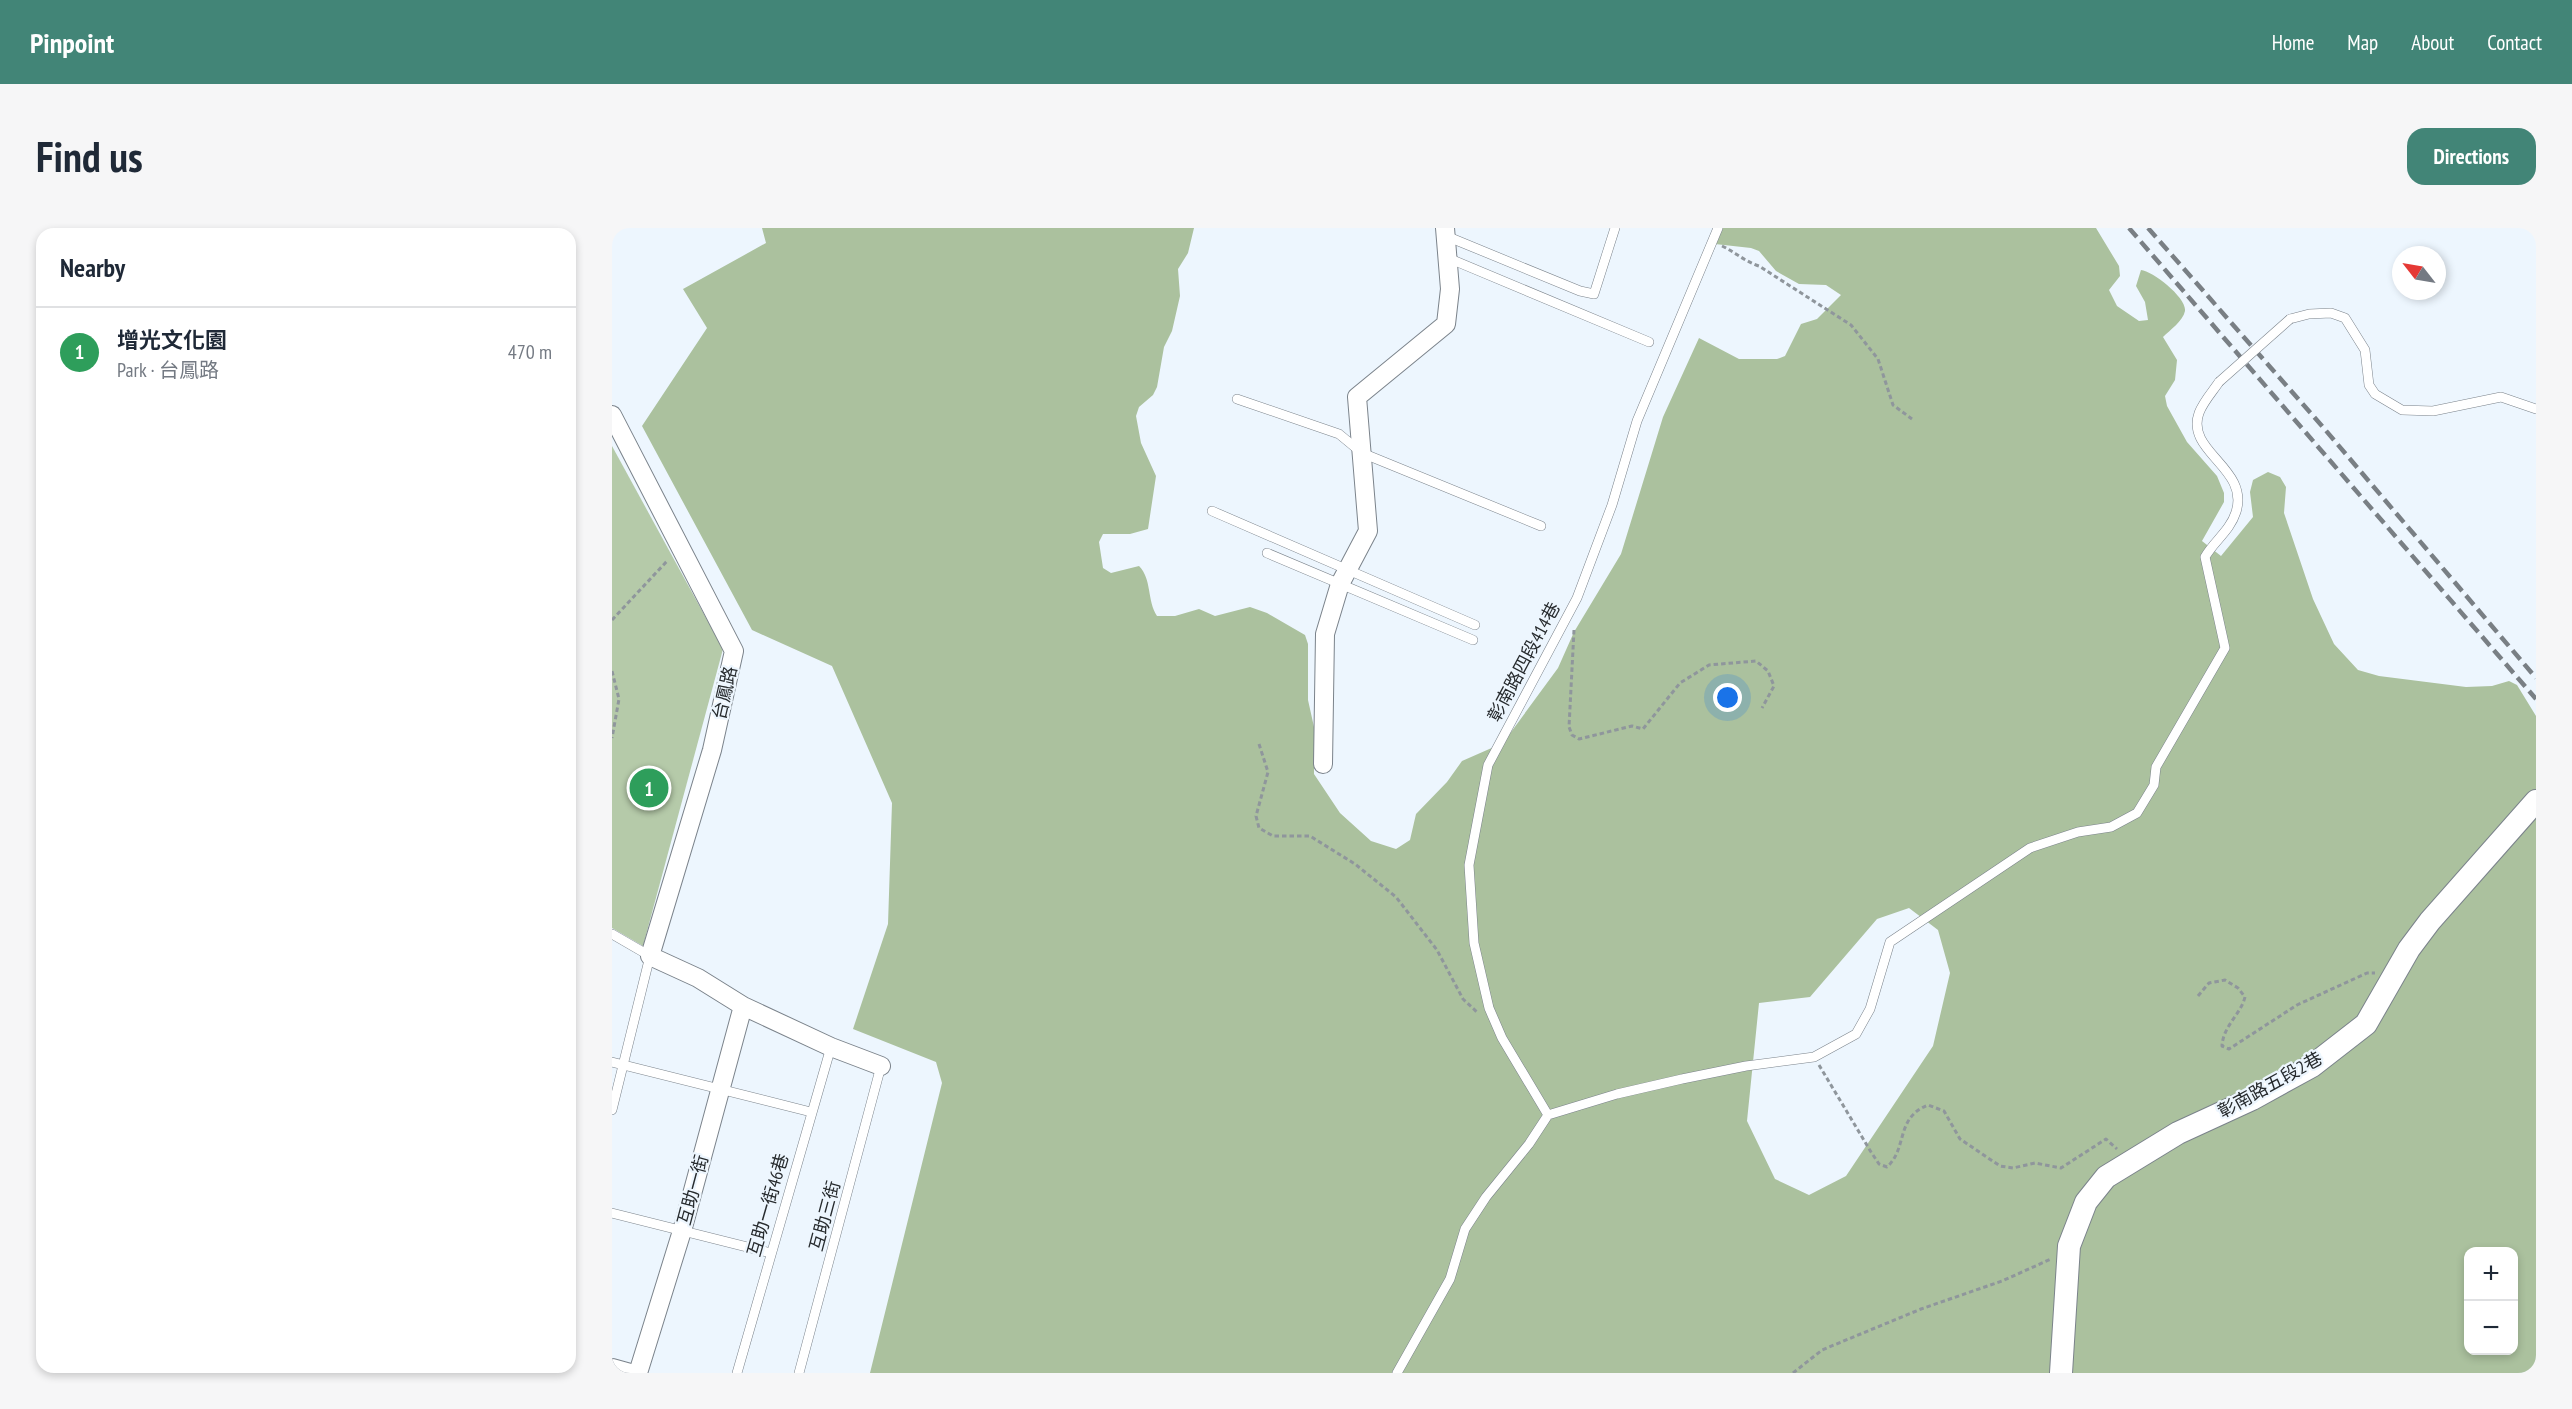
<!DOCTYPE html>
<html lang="en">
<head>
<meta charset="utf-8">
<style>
  body { margin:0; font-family:"PT Sans Narrow","Noto Sans TC",sans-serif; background:#f6f6f7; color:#1f2937 }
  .controls { position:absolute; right:18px; bottom:18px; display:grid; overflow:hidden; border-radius:12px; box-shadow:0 3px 9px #0003 }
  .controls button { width:54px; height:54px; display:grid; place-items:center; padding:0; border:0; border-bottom:2px solid #e0e1e3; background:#fff; color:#1f2937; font:30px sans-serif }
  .compass { position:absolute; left:1780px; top:18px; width:54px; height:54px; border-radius:50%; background:#fff; box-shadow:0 3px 9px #0003; rotate:301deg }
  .you { position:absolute; left:1116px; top:470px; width:21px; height:21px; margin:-15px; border:4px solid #fff; border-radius:50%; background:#1a73e8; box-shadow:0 0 0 9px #1a73e833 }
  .badge { display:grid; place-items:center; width:39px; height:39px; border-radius:50%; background:#428577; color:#fff; font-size:20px; font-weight:700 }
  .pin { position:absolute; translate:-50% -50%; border:3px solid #fff; box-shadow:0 2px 6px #0006 }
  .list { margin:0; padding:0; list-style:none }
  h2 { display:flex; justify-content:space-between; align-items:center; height:78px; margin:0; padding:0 24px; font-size:26px }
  h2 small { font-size:20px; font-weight:400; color:#747a83 }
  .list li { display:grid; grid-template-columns:39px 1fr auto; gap:18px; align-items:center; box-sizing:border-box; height:90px; padding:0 24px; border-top:2px solid #e0e1e3 }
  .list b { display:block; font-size:22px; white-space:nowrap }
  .list p { margin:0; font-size:20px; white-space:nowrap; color:#747a83 }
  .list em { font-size:20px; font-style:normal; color:#747a83 }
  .map { position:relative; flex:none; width:1924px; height:1145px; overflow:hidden; border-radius:18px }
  header { display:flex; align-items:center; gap:36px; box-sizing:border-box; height:84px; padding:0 30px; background:#428577; color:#fff }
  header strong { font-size:28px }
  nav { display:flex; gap:33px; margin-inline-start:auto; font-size:21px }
  .intro { display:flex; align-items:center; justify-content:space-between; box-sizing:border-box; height:144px; padding:0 36px }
  h1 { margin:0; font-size:42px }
  .button { padding:15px 27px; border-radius:18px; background:#428577; color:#fff; font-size:21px; font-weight:700 }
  main { display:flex; gap:36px; padding:0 36px }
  aside { flex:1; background:#fff; border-radius:18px; box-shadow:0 3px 9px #0003 }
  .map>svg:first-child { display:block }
  .green { fill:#b5caa9 }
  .forest { fill:#abc19e; fill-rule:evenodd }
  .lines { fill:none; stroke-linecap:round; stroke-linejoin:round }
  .service-casing { stroke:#7b838b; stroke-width:10 }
  .minor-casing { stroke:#7b838b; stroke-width:20 }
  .tertiary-casing { stroke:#7b838b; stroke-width:24 }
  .path { stroke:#8f969c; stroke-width:3; stroke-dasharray:4.5 3; stroke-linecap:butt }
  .service { stroke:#fff; stroke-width:9 }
  .minor { stroke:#fff; stroke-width:18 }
  .tertiary { stroke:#fff; stroke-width:22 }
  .rail { stroke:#797f84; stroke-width:4.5; stroke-dasharray:12 6; stroke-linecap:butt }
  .service-bridge-casing { stroke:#7b838b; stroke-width:10; stroke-linecap:butt }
  .service-bridge { stroke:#fff; stroke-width:9 }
  .labels { text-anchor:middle; stroke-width:4.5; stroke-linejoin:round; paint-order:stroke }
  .street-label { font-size:18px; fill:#272b2e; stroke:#edf6fe }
</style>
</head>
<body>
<header>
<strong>Pinpoint</strong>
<nav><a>Home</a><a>Map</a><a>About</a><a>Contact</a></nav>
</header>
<div class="intro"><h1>Find us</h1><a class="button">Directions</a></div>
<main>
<aside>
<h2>Nearby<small></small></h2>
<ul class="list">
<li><span class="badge" style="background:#2e9e5b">1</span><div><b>增光文化園</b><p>Park · 台鳳路</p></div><em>470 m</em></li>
</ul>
</aside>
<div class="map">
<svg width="1924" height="1145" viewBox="0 0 1924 1145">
  <rect width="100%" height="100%" fill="#edf6fe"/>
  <path class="green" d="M0,218L111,421L31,718L0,700Z"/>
  <path class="forest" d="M150,0H582L576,25L566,41L568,68L560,103L552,119L545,159L541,167L527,179L524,188L529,215L544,248L536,301L518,306H491L487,314L491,340L499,345L527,338C540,351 535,373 545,388H563L587,381L603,388L638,379L655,385L693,407L696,416V472L702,499V546L728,585L759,613L784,621L798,612L804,586L835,554L850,533L891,515L946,440L962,404L1009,326L1051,189L1087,110L1127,131H1165L1173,128L1189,96L1205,91L1229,67L1214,57L1187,56L1164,43L1147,23L1139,20L1103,16L1111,0H1484L1507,38L1508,48L1497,62L1505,78L1527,93L1536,92L1533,74L1524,58L1529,42C1541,43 1575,70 1573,83C1571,93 1558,102 1551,109L1565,132L1563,152L1553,168L1555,178L1575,214L1605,248L1612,265V274L1590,313L1609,328L1641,289L1638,264L1641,252L1656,244L1668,249L1674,259L1672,285L1701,371L1722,416L1746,442L1767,448L1854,459L1880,458L1897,453L1905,457L1924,488V1145H258L330,855L324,834L241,801L276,696L280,575L220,438L140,402L30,198L95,100L71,61L154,15ZM1297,680L1326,702L1338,745L1321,818L1234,948L1197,967L1163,951L1135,893L1147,775L1198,769L1265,691ZM1856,1024H1902V1122H1856Z"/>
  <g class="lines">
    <g class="service-casing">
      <path id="service" d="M834,8L968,63L982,66L1003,0
        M836,30L1037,114
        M1678,91L1697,86L1719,85L1733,90L1753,122L1757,157L1763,166L1790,182L1821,183L1889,169L1924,181
        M625,171L727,206L750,225L929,298
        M600,283L863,397
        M655,325L861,412
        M0,706L38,728L0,882
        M0,834L199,884
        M936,887L890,810L877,780L862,715L857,637L876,537L965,370L1000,277L1025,193L1106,0
        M0,985L159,1025
        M125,1145L219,819
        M187,1145L269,838
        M785,1145L838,1051L853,1001L874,969L917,916L936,887L1005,866L1070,851L1134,838L1202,829L1244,806L1258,781L1278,714L1418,620L1466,604L1499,599L1525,585L1542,557L1544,539L1613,420L1593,329C1602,313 1618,303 1624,284C1638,240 1573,224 1587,185C1591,174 1601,163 1607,154"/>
    </g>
    <g class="minor-casing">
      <path id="minor" d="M0,187L122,423L100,522L38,728L86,750L131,778L219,819L269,838
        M711,536L713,406L728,356L756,303L745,169L834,96L838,61L833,0
        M0,1140L18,1145
        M26,1145L70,1003L131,778"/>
    </g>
    <g class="tertiary-casing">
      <path id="tertiary" d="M1449,1145L1457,1018L1474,974L1494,949L1566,905L1640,871L1700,838L1754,796L1797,721L1818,693L1924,573"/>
    </g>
    <path class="path" d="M1110,18C1123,24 1132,33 1147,38L1239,97L1266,131L1281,177L1300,191
      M0,392L56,332
      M962,402L957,499L960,507L967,511L1020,498L1031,501L1068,455L1097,437L1144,433L1156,443L1162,458L1150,480
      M0,443L7,471L0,510
      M647,516L656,544L644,588L647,600L661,608H698L743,636L784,669L825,722L851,771L866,785
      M1586,768L1597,755L1613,752L1626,760L1633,769C1629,786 1611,798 1610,818L1617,821L1685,777L1755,745H1763
      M1207,837L1259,924L1267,936L1275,939C1296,920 1283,890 1316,877L1332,883L1348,911L1388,938L1401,940L1423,935L1449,940L1494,911L1505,921
      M1181,1145L1210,1122L1309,1081L1390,1053L1439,1031"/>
    <use href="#service" class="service"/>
    <use href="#minor" class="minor"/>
    <use href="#tertiary" class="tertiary"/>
    <path class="rail" d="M1517,0L1924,471
      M1536,0L1710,198L1924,450"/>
    <g class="service-bridge-casing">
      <path id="service-bridge" d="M1607,154L1678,91"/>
    </g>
    <use href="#service-bridge" class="service-bridge"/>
  </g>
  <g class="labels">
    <g class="street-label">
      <text transform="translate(912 434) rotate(-62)" y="6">彰南路四段414巷</text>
      <text transform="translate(113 465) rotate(-77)" y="6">台鳳路</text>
      <text transform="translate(1658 857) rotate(-29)" y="6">彰南路五段2巷</text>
      <text transform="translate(81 962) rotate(-75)" y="6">互助一街</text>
      <text transform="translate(156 977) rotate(-74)" y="6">互助一街46巷</text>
      <text transform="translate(213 988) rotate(-75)" y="6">互助三街</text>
    </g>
  </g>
</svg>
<div class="controls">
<button>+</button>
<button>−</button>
</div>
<svg class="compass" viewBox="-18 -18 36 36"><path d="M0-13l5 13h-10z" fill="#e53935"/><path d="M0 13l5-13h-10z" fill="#747a83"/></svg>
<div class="you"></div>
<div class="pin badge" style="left:37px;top:560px;background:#2e9e5b">1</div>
</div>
</main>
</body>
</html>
